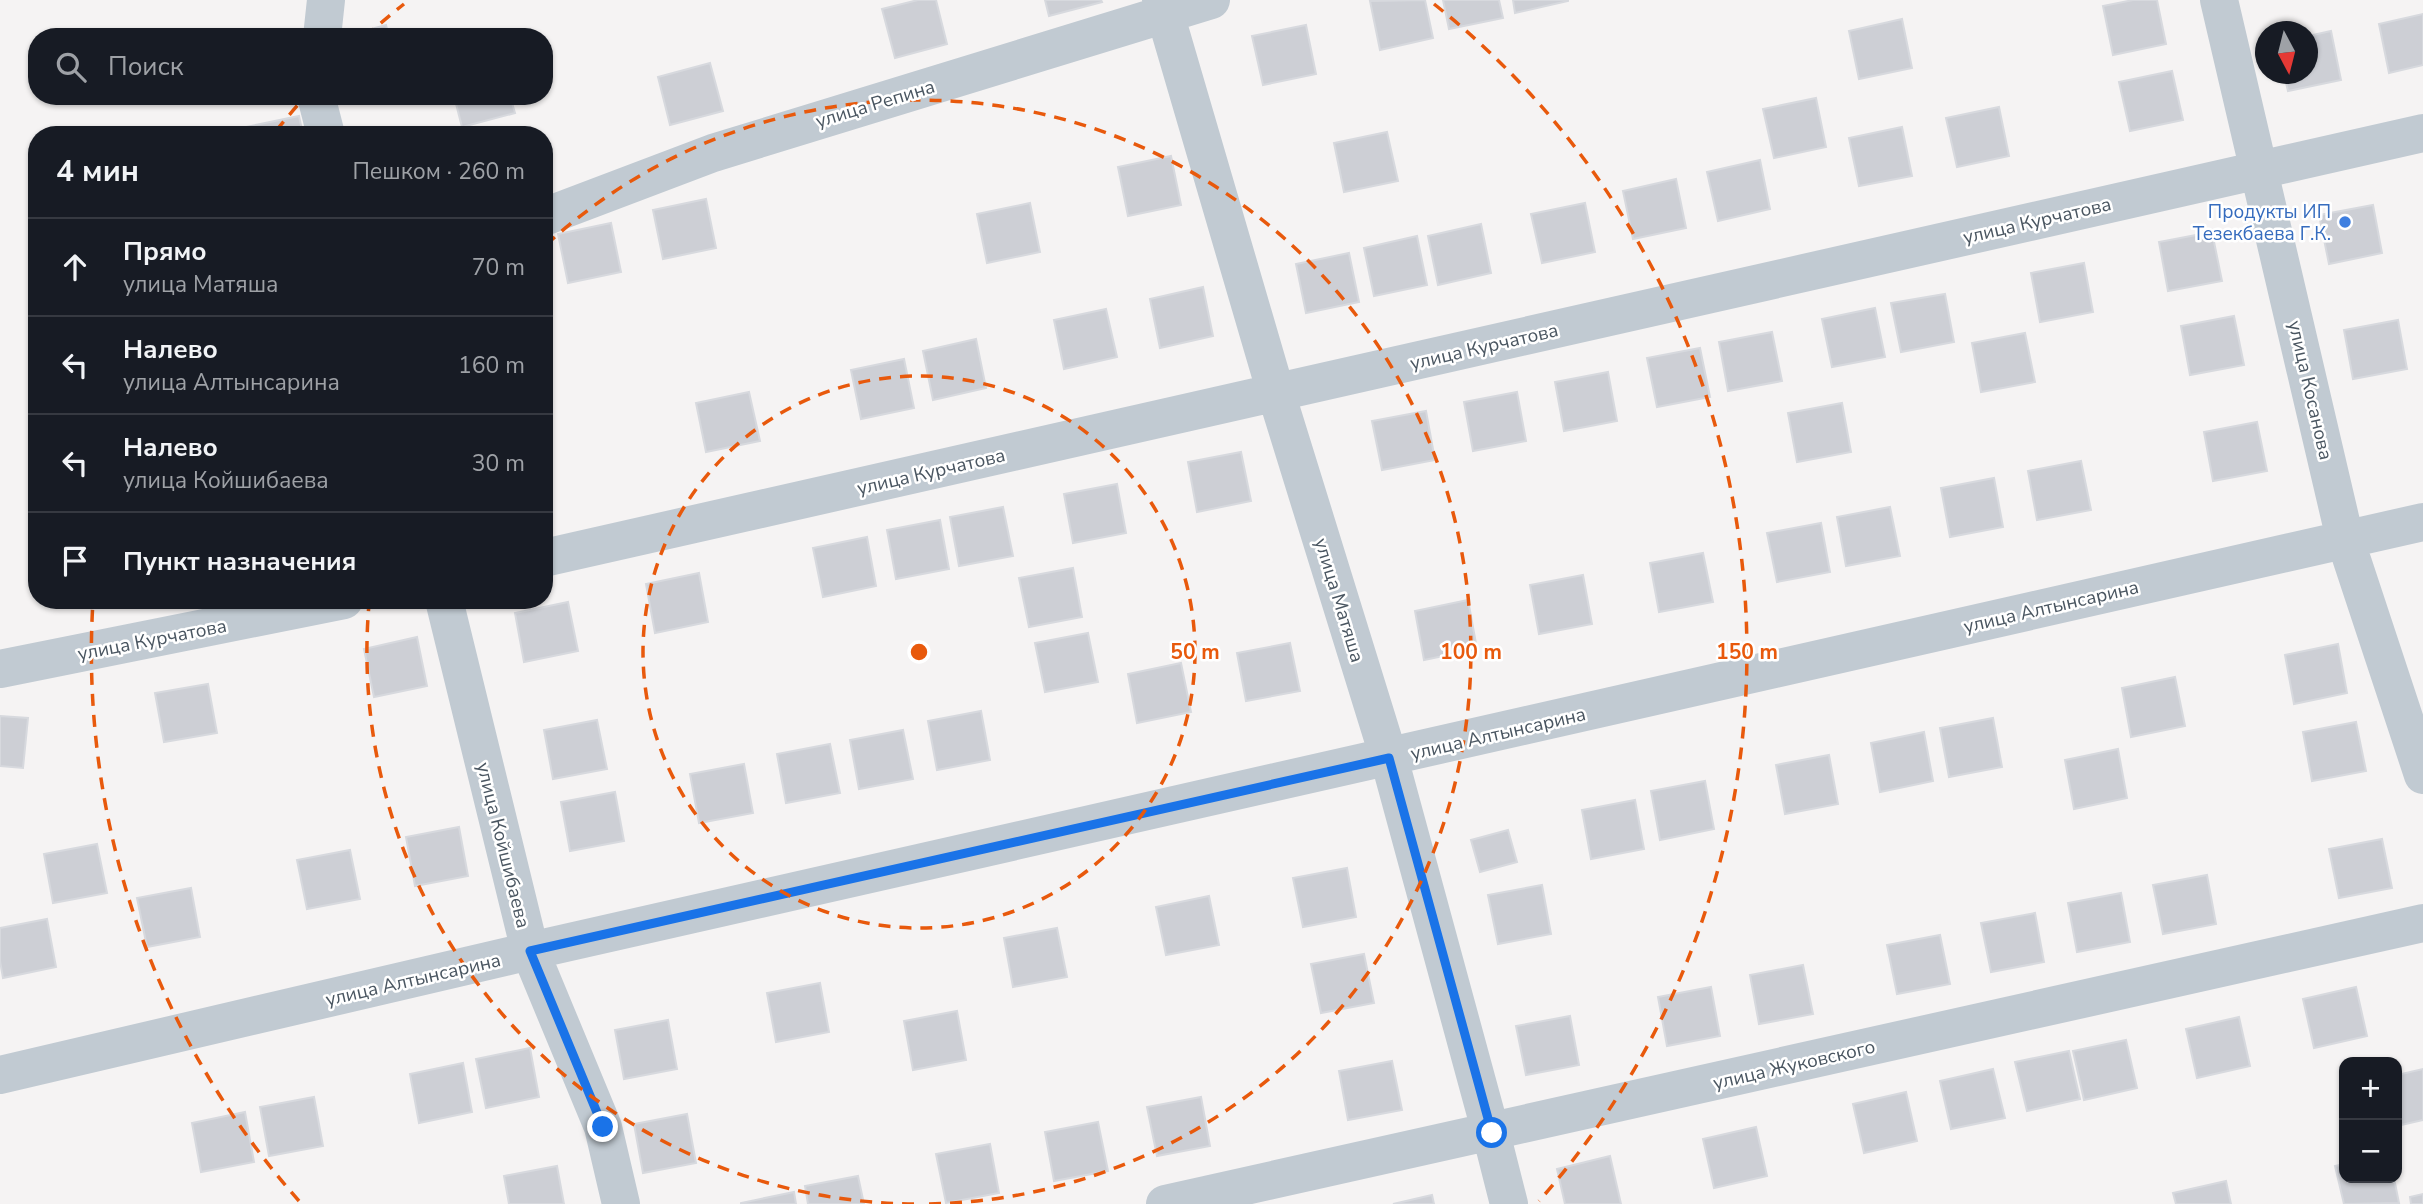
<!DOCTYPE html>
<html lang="ru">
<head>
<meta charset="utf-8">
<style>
  body { margin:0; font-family:"Nunito Sans",sans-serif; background:#20242c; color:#f1f3f6 }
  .controls { position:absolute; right:21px; bottom:21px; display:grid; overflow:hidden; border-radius:14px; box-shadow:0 2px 5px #0004 }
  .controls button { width:63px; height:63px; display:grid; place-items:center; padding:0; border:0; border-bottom:2px solid #363941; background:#171b24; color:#f1f3f6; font:35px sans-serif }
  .compass { position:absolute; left:2255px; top:21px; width:63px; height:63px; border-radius:50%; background:#171b24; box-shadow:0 2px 5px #0004; rotate:173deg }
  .stop { position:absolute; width:21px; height:21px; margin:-16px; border:5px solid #1a73e8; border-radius:50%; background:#fff }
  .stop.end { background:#1a73e8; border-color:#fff; box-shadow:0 2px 7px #0008 }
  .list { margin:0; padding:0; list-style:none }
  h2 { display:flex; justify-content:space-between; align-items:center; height:91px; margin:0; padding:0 28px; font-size:30px }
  h2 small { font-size:23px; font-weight:400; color:#9ea1a6 }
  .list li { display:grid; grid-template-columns:46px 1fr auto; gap:21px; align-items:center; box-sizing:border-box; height:98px; padding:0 28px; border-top:2px solid #363941 }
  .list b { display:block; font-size:26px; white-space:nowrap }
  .list p { margin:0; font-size:23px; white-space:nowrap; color:#9ea1a6 }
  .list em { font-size:23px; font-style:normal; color:#9ea1a6 }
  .icon { flex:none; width:38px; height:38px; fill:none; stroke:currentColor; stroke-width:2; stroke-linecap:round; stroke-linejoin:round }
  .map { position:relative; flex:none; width:2423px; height:1204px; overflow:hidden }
  .search { position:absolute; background:#171b24; box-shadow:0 2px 5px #0004; left:28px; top:28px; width:525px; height:77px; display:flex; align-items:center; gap:18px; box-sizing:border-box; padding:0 24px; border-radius:28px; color:#9ea1a6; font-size:26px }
  .panel { position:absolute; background:#171b24; box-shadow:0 2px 5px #0004; left:28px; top:126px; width:525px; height:483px; border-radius:28px }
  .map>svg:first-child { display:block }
  .building { fill:#cdcfd5; stroke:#d7d9de; stroke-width:2 }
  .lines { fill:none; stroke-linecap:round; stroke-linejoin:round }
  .minor { stroke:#c1cad2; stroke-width:38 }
  .route { stroke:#1a73e8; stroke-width:9 }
  .ring { fill:none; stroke:#e8590c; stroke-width:3.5; stroke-dasharray:12 9 }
  .shop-dot { fill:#3f7fe0; stroke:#fff; stroke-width:2.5 }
  .labels { text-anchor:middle; stroke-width:5; stroke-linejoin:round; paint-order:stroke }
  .street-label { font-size:19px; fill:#4a5661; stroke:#fff }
  .shop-label { font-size:19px; fill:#366cbe; stroke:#fff; text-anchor:end }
  .centre { fill:#e8590c; stroke:#fff; stroke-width:3.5 }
  .ring-label { font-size:21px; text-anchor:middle; font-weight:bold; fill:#e8590c; stroke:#fff; stroke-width:5; stroke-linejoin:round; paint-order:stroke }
</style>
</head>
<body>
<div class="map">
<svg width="2423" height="1204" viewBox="0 0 2423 1204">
  <rect width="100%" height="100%" fill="#f5f3f3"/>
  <path class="building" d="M918,0H936L947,44L895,58L882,9Z
    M1045,0H1101L1102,2L1049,16Z
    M1425,0L1433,38L1380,50L1370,1Z
    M1443,0H1499L1503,18L1449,29Z
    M1513,0H1568V1L1515,13Z
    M2133,0H2157L2166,44L2113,55L2103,6Z
    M2423,14V65L2389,73L2379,24Z
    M1902,19L1912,68L1859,79L1849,31Z
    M386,25L389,37H342Z
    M1306,25L1316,74L1263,85L1252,36Z
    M2331,31L2341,80L2288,91L2284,74H2308V36Z
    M710,63L723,111L670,125L658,77Z
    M2172,71L2183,120L2130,131L2119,82Z
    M454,96H510L515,113L462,127Z
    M1816,98L1826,147L1774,158L1763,109Z
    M1999,107L2009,156L1957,167L1946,118Z
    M299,116L303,135H247L246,127Z
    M1902,127L1912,176L1859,186L1849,138Z
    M1387,132L1398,181L1344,192L1334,143Z
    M1171,156L1181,205L1128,216L1118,167Z
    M1760,160L1770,209L1718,221L1707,172Z
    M1676,179L1686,228L1633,239L1623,191Z
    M706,199L716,248L663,259L653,210Z
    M1030,203L1040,252L987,263L977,214Z
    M1585,203L1595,252L1542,263L1531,214Z
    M2373,205L2382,253L2329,264L2319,215Z
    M611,223L621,272L568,283L558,234Z
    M1481,224L1491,273L1438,285L1428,236Z
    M2212,232L2222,281L2168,291L2159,242Z
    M1417,236L1427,285L1374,296L1364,248Z
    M1349,253L1359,302L1306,313L1296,264Z
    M2084,263L2093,312L2040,322L2031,273Z
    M1203,287L1213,336L1160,348L1150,299Z
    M1945,294L1954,342L1901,352L1891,303Z
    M1875,308L1885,357L1832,367L1822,319Z
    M1106,309L1117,357L1064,369L1054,320Z
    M2234,316L2244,365L2190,375L2181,326Z
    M2398,320L2407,369L2353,379L2344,330Z
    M1772,332L1782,381L1728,391L1719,342Z
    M2025,333L2035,382L1981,392L1972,343Z
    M976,339L986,388L933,400L923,351Z
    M1700,348L1710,397L1657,407L1647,358Z
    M904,359L914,408L861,419L851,370Z
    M1608,372L1617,421L1564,431L1555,382Z
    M749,392L760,441L706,452L696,403Z
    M1517,392L1526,441L1473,451L1464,402Z
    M1842,403L1851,452L1797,462L1788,413Z
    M1426,411L1435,460L1382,470L1372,421Z
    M2257,422L2267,471L2213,481L2204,432Z
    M1241,452L1251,501L1197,512L1188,462Z
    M2081,461L2091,510L2037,520L2028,471Z
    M1994,478L2003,527L1950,537L1941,488Z
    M1117,484L1126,533L1073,543L1064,494Z
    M1003,507L1013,556L959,566L950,517Z
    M1890,507L1900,556L1846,566L1837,517Z
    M940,520L949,569L896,579L887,530Z
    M1821,523L1830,572L1777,582L1767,533Z
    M867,537L876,586L823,597L813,548Z
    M1703,553L1713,602L1659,612L1650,563Z
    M1073,568L1082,617L1029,627L1019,578Z
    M699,573L708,622L655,633L646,584Z
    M1583,575L1592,624L1539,634L1530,585Z
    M1468,600L1477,649L1424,660L1415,611Z
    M568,602L578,651L524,662L515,613Z
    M1088,633L1098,682L1045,692L1035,643Z
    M417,637L427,686L374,697L364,649Z
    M1290,643L1300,691L1246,701L1237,653Z
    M2338,644L2347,693L2294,704L2285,655Z
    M1181,663L1191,712L1137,723L1128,674Z
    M2175,677L2185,726L2131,737L2122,688Z
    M208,684L217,733L164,742L155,693Z
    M981,711L990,760L937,770L928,721Z
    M0,716L28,718L23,768L0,766Z
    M1993,718L2002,767L1949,777L1940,728Z
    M597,720L607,769L553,779L544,730Z
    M2356,722L2366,771L2312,781L2303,732Z
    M903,730L913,779L859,789L850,740Z
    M1924,732L1933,781L1880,792L1871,743Z
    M830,744L840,793L786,803L777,754Z
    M2118,749L2127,798L2074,809L2065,760Z
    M1829,755L1838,804L1785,814L1776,765Z
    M744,764L753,813L699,823L690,774Z
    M1705,781L1714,829L1660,840L1651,791Z
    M615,792L624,841L570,851L561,802Z
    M1635,800L1644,849L1591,859L1582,810Z
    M459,827L468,876L415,886L406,837Z
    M1508,830L1517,862L1480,872L1471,840Z
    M2382,839L2392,888L2339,898L2329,849Z
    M97,844L107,893L53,903L44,854Z
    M350,850L360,899L307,909L297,860Z
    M1347,868L1356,917L1303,927L1293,878Z
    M2207,875L2216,924L2163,934L2153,885Z
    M1542,885L1551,934L1498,944L1488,895Z
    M191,888L200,937L147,947L137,898Z
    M2121,893L2130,942L2077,952L2068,903Z
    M1209,896L1219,945L1166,955L1156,907Z
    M2035,913L2044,962L1991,972L1981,923Z
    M47,919L56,967L3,978L0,961V928Z
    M1057,928L1067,977L1013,987L1004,938Z
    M1940,935L1950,984L1897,994L1887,945Z
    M1364,954L1374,1003L1321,1013L1311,964Z
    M1803,965L1813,1014L1759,1024L1750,975Z
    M820,983L829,1032L776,1042L767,993Z
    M1711,987L1720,1036L1667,1046L1658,997Z
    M2356,987L2367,1036L2314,1048L2303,999Z
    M957,1011L966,1060L913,1070L904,1021Z
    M1570,1016L1579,1065L1526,1075L1516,1026Z
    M2239,1017L2250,1066L2197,1078L2186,1029Z
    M668,1020L677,1069L624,1079L615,1030Z
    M2126,1040L2137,1088L2084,1100L2073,1051Z
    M530,1048L539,1097L486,1108L476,1059Z
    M2069,1051L2080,1099L2027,1111L2015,1062Z
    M1392,1061L1402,1110L1348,1120L1339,1071Z
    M463,1063L472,1112L419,1123L410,1074Z
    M1993,1069L2005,1118L1951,1129L1940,1081Z
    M2423,1069V1120L2397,1126V1075Z
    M1906,1092L1917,1141L1864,1153L1853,1104Z
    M314,1097L323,1146L269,1156L260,1107Z
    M1201,1097L1210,1146L1157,1156L1147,1107Z
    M245,1112L254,1162L201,1172L192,1123Z
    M687,1114L696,1163L643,1173L634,1124Z
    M1098,1122L1108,1171L1054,1181L1045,1132Z
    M1756,1127L1767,1176L1714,1188L1703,1139Z
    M990,1144L999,1193L946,1203L936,1154Z
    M1610,1156L1621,1204H1565L1557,1169Z
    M2344,1164V1178H2394L2399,1203L2344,1204L2335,1166Z
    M557,1166L564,1204H509L504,1176Z
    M858,1176L864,1204H808L805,1186Z
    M2226,1181L2231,1204H2176L2173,1193Z
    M794,1192L796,1204H741V1203Z
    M2423,1194V1204H2411L2410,1197Z
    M1432,1195L1434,1204H1393Z"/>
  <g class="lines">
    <path class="minor" d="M1161,0L1276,393L1389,758L1491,1133L1509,1204
      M2219,0L2345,539L2423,775
      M322,37L326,0
      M316,96L326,135
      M544,217L713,153L1211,0
      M544,558L2423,133
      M444,600L530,951L603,1127L621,1204
      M0,669L344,600
      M0,1075L530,951L2423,522
      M1165,1204L2423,923"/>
  </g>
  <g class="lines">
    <path class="route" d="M603,1127L530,951L1389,758L1492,1133"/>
  </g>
  <g class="ring">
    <circle cx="919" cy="652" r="276"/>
    <path d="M914 1204A552 552 0 0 1 369 604M546 245A552 552 0 1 1 924 1204"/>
    <path d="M299 1201A828 828 0 0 1 93 601M276 131A828 828 0 0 1 304 98M365 37A828 828 0 0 1 404 4M1434 4A828 828 0 0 1 1539 1201"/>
  </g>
  <circle class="shop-dot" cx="2345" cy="222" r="7"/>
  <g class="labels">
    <g class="street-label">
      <text transform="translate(875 103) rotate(-17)" y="7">улица Репина</text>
      <text transform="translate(2037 220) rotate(-13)" y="7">улица Курчатова</text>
      <text transform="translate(1484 346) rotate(-13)" y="7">улица Курчатова</text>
      <text transform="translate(2311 390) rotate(77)" y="7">улица Косанова</text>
      <text transform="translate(931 471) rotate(-13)" y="7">улица Курчатова</text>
      <text transform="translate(1340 600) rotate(73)" y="7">улица Матяша</text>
      <text transform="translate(2051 606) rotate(-13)" y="7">улица Алтынсарина</text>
      <text transform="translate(152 639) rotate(-11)" y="7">улица Курчатова</text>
      <text transform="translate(1498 733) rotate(-13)" y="7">улица Алтынсарина</text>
      <text transform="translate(504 845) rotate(76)" y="7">улица Койшибаева</text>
      <text transform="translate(413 979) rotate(-13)" y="7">улица Алтынсарина</text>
      <text transform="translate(1794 1064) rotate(-13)" y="7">улица Жуковского</text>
    </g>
    <g class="shop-label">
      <text x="2331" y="218">Продукты ИП<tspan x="2331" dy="22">Тезекбаева Г.К.</tspan></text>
    </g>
  </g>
  <circle cx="919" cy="652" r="10" class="centre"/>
  <g class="ring-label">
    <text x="1195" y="659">50 m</text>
    <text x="1471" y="659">100 m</text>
    <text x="1747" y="659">150 m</text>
  </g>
</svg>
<div class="controls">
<button>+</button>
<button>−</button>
</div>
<svg class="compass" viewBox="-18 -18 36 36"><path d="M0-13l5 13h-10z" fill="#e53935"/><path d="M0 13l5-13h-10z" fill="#9ea1a6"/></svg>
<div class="stop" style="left:1492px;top:1133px"></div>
<div class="stop end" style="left:603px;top:1127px"></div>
<div class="search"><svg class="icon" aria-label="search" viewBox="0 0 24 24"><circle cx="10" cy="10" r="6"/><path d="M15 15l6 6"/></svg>Поиск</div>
<section class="panel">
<h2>4 мин<small>Пешком · 260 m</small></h2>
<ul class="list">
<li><svg class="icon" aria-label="ahead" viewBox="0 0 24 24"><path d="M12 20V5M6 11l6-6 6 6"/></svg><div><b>Прямо</b><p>улица Матяша</p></div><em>70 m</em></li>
<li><svg class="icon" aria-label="left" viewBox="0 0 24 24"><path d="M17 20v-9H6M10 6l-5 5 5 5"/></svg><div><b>Налево</b><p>улица Алтынсарина</p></div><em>160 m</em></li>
<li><svg class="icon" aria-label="left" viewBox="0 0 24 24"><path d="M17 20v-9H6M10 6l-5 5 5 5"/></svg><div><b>Налево</b><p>улица Койшибаева</p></div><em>30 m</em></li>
<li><svg class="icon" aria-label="arrive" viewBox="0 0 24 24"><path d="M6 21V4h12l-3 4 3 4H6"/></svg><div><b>Пункт назначения</b></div></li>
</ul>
</section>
</div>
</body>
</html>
